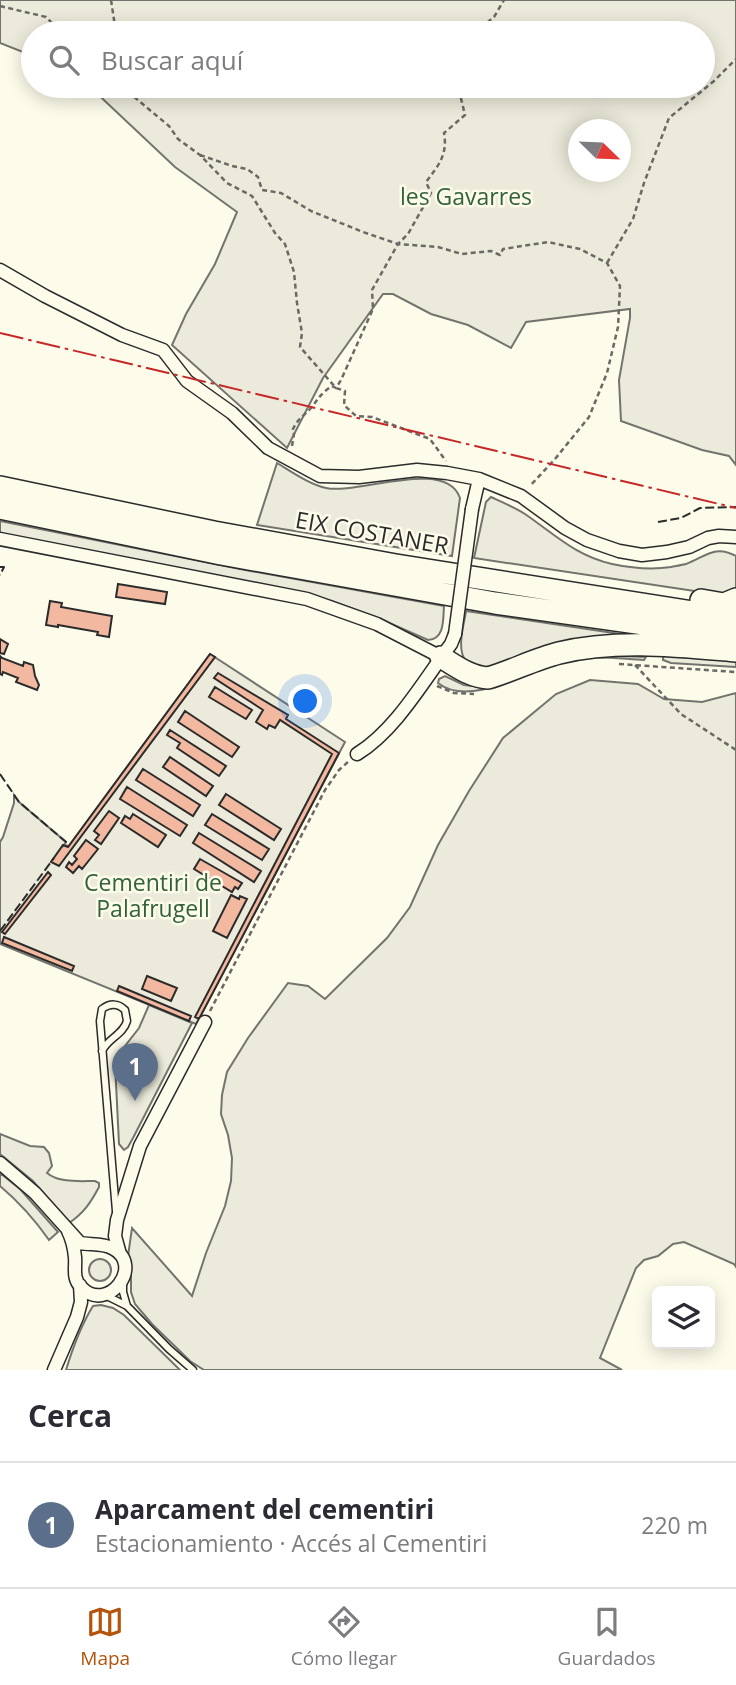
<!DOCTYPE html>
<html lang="es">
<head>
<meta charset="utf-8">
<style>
  body { margin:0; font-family:"Open Sans",sans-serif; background:#f2f2f3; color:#2b2b33 }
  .controls { position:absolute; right:21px; bottom:21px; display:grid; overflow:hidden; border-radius:10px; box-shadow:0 4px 18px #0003 }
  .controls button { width:63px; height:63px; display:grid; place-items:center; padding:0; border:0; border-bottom:2px solid #e1e1e2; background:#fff; color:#2b2b33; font:35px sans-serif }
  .compass { position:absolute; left:568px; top:119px; width:63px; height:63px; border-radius:50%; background:#fff; box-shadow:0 4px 18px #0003; rotate:113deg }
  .you { position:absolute; left:306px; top:702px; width:24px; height:24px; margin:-18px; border:5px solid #fff; border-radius:50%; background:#1a73e8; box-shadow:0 0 0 10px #1a73e833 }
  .badge { display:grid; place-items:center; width:46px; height:46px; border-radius:50%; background:#b45309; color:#fff; font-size:23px; font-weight:700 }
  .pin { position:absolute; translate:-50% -58px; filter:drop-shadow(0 2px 4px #0008) }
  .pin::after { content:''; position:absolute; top:37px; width:24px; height:21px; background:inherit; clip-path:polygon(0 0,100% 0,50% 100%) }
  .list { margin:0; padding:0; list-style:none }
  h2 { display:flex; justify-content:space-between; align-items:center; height:91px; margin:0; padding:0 28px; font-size:30px }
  h2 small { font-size:23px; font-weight:400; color:#7c7c81 }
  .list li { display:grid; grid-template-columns:46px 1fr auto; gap:21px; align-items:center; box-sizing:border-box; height:126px; padding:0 28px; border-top:2px solid #e1e1e2 }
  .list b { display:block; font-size:26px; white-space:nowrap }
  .list p { margin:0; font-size:23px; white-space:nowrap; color:#7c7c81 }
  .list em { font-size:23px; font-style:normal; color:#7c7c81 }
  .icon { flex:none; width:38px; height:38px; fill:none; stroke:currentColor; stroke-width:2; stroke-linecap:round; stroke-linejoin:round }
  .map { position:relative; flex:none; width:736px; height:1370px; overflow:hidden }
  .search { position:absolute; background:#fff; box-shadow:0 4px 18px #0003; left:21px; right:21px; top:21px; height:77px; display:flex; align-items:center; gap:18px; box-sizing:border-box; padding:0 24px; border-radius:38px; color:#7c7c81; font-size:26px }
  .sheet { height:217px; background:#fff }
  nav { display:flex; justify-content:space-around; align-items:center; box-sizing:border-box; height:98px; border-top:2px solid #e1e1e2; background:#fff; font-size:19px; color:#7c7c81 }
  nav a { display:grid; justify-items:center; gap:4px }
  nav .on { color:#b45309 }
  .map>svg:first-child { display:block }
  .green { fill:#ecebdb; stroke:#74746e; stroke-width:2; fill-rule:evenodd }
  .parking { fill:#eceadb; stroke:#74746e; stroke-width:2 }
  .building { fill:#f2b8a0; stroke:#2b2b2b; stroke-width:2 }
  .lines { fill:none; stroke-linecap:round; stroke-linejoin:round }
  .service-casing { stroke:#2b2b2b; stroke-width:9 }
  .minor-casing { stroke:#2b2b2b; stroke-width:15 }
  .motorway-casing { stroke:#2b2b2b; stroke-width:24 }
  .path { stroke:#6a6964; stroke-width:2.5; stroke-dasharray:5 3.5; stroke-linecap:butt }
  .service { stroke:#fdfbea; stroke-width:6 }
  .minor { stroke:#fdfbea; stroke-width:12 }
  .motorway { stroke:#fdfbea; stroke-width:21 }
  .minor-bridge-casing { stroke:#2b2b2b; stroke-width:15; stroke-linecap:butt }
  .minor-bridge { stroke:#fdfbea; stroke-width:12 }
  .fence { stroke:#2b2b2b; stroke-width:2; stroke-dasharray:9 3.5; stroke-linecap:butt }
  .power { stroke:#c62828; stroke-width:2; stroke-dasharray:24 5 3.5 5; stroke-linecap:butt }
  .labels { text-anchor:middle; stroke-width:5; stroke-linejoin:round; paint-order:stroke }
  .park-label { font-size:23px; fill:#34623c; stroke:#fdfbea }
  .street-label { font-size:23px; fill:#2b2b2b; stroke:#fdfbea }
</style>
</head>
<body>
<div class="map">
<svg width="736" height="1370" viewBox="0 0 736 1370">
  <rect width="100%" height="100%" fill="#fdfbea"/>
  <path class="green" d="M0,0H736V465L729,456L702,450L621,421L619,380L630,318V309L526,322L511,348L468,325L431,314L393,294H383L323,378L287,448L172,345L186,314L215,264L237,212L175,167L89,86H703V33H33V56L0,43ZM578,130H620V172H578Z
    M277,463C292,472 309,484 326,488C357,495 446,457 460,498L452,556L257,525Z
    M491,497C502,502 514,507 525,514C554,534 576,556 612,564C631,568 652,570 671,567C676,566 682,565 686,564C705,557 715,544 736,556V591L721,595L474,558L486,502Z
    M0,521L240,569L444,606C443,619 445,639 428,640L378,618L332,601L292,591L0,534Z
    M466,611L627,635L486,670C479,668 470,666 466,661C456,649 464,625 466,611Z
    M210,654L345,742L196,1024L0,944V842L3,837L14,803V795L19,802L66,842L64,845L69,846Z
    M597,655L646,657L644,660C624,659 603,656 584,658C572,659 558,662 546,666C517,677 467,706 438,683L439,679L445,676L464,685L482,687L549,663Z
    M665,656L736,661V667L671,663L663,660V657Z
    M590,680L638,684L664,699L702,702L736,693V1267L734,1264L684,1242L673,1244L658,1256L644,1260L636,1268L600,1358L622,1370H204L190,1361L152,1324L135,1304L131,1292V1268L128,1256L132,1228L192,1296L206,1253L225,1206L231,1181L232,1158L228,1135L221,1114L222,1095L227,1072L248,1038L288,983L308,986L325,999L387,938L410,907L438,845L469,791L503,738L556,694Z
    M0,1134L30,1146L44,1147L49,1153L52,1166L47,1173C59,1183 79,1181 95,1181L99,1183V1187C91,1202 84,1213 69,1223L33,1181L0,1154Z
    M0,1173L20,1189L58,1232L49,1240C35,1220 19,1202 0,1186Z
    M89 1270a11 11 0 1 1 22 0a11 11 0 1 1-22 0Z
    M101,1305L113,1308L124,1315L180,1370H66C73,1347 80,1327 93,1306Z"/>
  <path class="parking" d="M149,1005L192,1023L133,1138L128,1147L124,1150L119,1144L115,1063L118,1055L139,1028Z"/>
  <path class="building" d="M118,584L167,592L165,604L116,597Z
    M50,601L62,603L61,607L112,616L109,637L97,635L98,632L58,625V627L46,625Z
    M0,639L8,644L4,654L0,653Z
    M210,654L215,657L59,866L51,862L63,845L68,847Z
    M0,656L2,658L23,666L24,662L33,665L35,676L39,685L37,690L16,682L18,678L3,672L2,675L0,674Z
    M218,673L288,715L286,719L339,753L199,1019L195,1017L332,754L280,720L275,728L269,725L267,729L256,722L263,710L214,678Z
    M215,687L252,710L246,719L209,697Z
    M185,711L239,747L232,757L178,722Z
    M170,730L226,766L219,776L177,748L180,743L167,735Z
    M170,757L213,786L206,796L163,767Z
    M143,769L200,805L193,816L136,780Z
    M127,787L187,825L180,836L120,799Z
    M226,794L281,829L274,840L219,805Z
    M109,811L119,818L101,844L95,840L99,835L94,831Z
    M133,814L166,835L158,847L121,823L125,816L130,819Z
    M212,814L269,849L262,860L205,825Z
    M199,833L261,871L254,882L193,843Z
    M86,840L98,849L82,869L79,866L73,873L66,867L69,862L72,865L77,859L74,856Z
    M200,859L242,883L238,889L235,887L232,892L194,869Z
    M48,872L51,875L5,934L2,932Z
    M231,895L239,899L240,896L247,899L227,938L213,931Z
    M4,937L74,966L72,971L2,943Z
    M147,976L177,988L171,1001L142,989Z
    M119,986L191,1016L189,1021L117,991Z"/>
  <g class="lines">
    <g class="service-casing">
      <path id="service" d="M102,1051C108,1038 123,1035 127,1021L125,1010C118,1003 110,1003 102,1009L100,1021L116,1211
        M123,1281V1292L127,1306
        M105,1295L127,1306L169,1349L193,1370"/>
    </g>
    <g class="minor-casing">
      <path id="minor" d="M0,270L45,296L122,335L163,350L187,381L232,413L268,448L320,476L359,477L417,470L447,473L479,479
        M472,509L479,479L521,496L565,528L587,540L619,551L642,555L667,552L689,547L708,538L719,536L736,537
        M0,539L307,599L377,624L441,657
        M357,754C396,730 424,680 451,644L455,634
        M0,1163L35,1193L80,1243C90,1245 102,1243 112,1248C146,1265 107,1315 81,1287C72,1278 76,1268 75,1257C74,1247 72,1239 68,1231
        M120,1254L115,1236L117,1220L140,1146L205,1022
        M54,1370L77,1317L81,1302L80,1285"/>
    </g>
    <g class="motorway-casing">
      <path id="motorway" d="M0,487L214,532L396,565L736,619
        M0,508L221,554L495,603L736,637
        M701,600L724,604L736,599
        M441,657C456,666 470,677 488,678C512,671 535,659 559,653C616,639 678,646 736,651"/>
    </g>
    <path class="path" d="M111,0L116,33
      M0,6L46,17L62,33
      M474,33L494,17L504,0
      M121,86L169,126L178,139L200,155L227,183L252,196L275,233L285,244L294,272L297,303L302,333L300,347L336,388L345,391L344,405L356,416L372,417L430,439L446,461
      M200,155L232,166L247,169L258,177L262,190L281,193L311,211L363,232L398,244L438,247L462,254L491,251L500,255L503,249L548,242L580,249L607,263L620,286L618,327L607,373L589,417L555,459L530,486
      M607,263L633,219L644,183L669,118L714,81L736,59
      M292,446L294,434L292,431C298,418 302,418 311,408C319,398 320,394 332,386L336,388L341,380L373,309L372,290L398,244L408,234L431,193L426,182C438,166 448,155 444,133L465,115L458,86
      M619,664L736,672
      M635,665L681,714L736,750
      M437,686L454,693L474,694
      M210,1011L325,790L339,770L349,761"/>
    <use href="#service" class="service"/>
    <use href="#minor" class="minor"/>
    <use href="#motorway" class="motorway"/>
    <g class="minor-bridge-casing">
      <path id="minor-bridge" d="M455,634L472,509"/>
    </g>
    <use href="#minor-bridge" class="minor-bridge"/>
    <path class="fence" d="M658,522L681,518L700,508L736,507
      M0,567H4L0,575
      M0,774L19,802L66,842L62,847
      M0,931L54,858"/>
    <path class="power" d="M0,333L736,508"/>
  </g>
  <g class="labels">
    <g class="park-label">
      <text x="466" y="205">les Gavarres</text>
      <text x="153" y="891">Cementiri de<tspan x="153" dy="26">Palafrugell</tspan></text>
    </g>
    <g class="street-label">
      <text transform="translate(372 533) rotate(10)" y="8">EIX COSTANER</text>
    </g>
  </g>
</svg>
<div class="controls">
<button><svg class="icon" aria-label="layers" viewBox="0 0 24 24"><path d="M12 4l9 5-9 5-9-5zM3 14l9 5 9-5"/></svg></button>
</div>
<svg class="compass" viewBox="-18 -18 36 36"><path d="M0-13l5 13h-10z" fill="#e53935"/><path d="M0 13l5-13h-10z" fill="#7c7c81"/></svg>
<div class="you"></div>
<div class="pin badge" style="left:135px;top:1101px;background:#5c6f8a">1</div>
<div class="search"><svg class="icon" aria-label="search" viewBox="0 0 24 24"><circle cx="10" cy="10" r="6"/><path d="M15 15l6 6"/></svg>Buscar aquí</div>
</div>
<section class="sheet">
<h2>Cerca<small></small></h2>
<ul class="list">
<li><span class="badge" style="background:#5c6f8a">1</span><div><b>Aparcament del cementiri</b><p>Estacionamiento · Accés al Cementiri</p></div><em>220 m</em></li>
</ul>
</section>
<nav>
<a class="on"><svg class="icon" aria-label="map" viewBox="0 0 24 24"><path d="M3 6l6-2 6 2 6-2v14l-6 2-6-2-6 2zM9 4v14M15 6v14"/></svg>Mapa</a>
<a><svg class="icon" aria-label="directions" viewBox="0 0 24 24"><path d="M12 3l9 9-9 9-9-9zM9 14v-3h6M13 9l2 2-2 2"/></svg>Cómo llegar</a>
<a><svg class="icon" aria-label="saved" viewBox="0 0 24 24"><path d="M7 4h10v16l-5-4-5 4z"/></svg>Guardados</a>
</nav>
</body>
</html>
